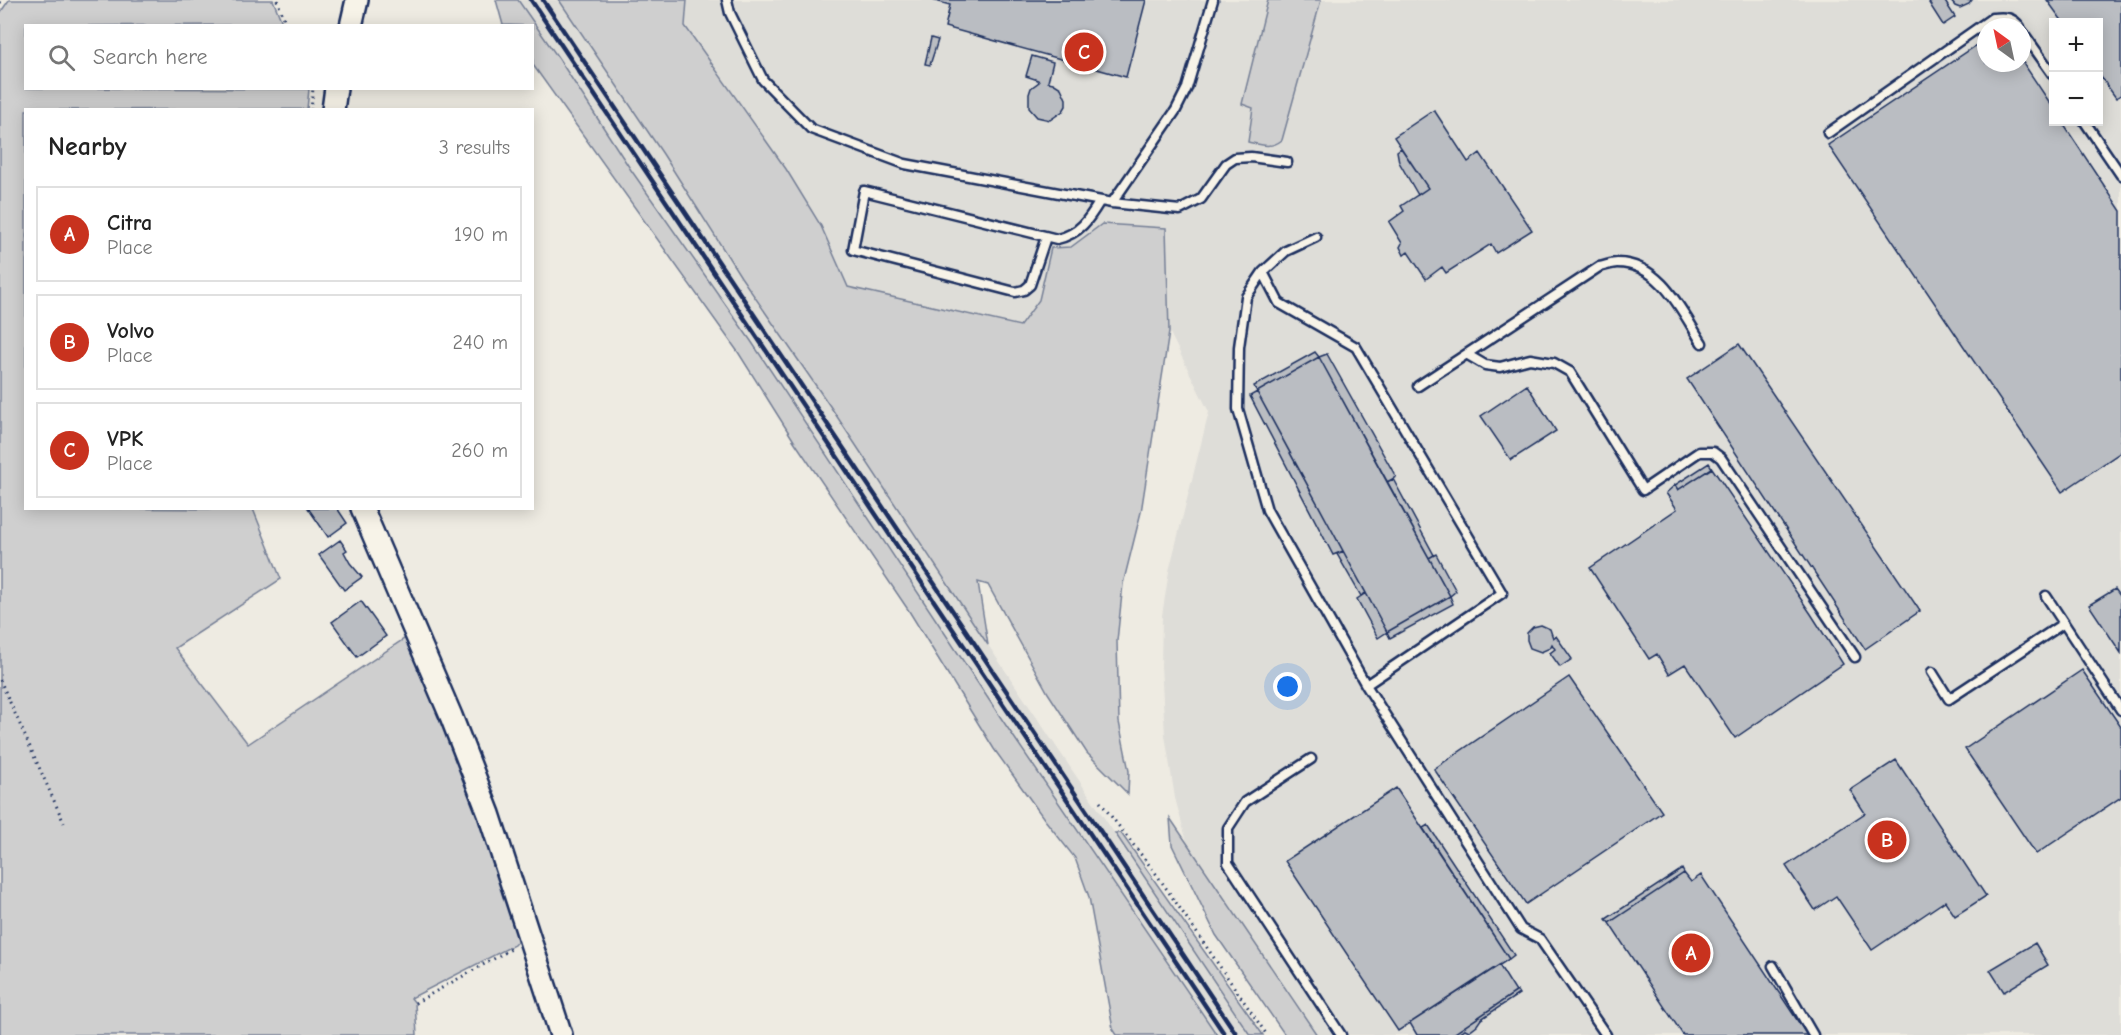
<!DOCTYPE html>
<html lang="en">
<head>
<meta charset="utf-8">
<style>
  body { margin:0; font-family:"Comic Neue",sans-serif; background:#f6f6f6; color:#222 }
  .controls { position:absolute; right:18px; top:18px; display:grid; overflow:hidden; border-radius:0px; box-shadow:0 3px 15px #0003 }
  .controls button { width:54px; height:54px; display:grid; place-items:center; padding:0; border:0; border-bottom:2px solid #e0e0e0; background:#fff; color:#222; font:30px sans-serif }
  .compass { position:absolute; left:1977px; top:18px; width:54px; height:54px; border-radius:50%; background:#fff; box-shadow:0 3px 15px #0003; rotate:327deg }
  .you { position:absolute; left:1288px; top:687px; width:21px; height:21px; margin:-15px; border:4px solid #fff; border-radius:50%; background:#1a73e8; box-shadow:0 0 0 9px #1a73e833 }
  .badge { display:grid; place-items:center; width:39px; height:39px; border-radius:50%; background:#c8321e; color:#fff; font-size:20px; font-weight:700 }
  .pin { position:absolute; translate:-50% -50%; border:3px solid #fff; box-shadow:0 2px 6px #0006 }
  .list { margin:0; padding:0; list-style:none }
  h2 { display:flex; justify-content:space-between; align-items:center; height:78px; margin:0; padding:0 24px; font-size:26px }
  h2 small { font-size:20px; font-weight:400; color:#767676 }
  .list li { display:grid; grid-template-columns:39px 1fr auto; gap:18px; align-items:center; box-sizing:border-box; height:96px; margin:0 12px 12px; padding:0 12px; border:2px solid #e0e0e0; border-radius:0px }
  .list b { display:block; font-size:22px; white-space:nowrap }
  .list p { margin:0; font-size:20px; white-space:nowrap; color:#767676 }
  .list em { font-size:20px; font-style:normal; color:#767676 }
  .icon { flex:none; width:33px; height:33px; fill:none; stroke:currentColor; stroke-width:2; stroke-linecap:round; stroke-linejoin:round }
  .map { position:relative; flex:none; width:2121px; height:1035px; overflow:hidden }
  .search { position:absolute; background:#fff; box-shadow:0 3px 15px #0003; left:24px; top:24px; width:510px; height:66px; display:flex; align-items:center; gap:15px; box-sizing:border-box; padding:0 21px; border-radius:0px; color:#767676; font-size:22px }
  .panel { position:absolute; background:#fff; box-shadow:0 3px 15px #0003; left:24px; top:108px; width:510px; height:402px; border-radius:0px }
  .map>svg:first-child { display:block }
  .built { fill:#deddd8; fill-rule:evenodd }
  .green { fill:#cfcfcf; stroke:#757f96; stroke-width:1.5 }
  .building { fill:#babdc2; stroke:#1b2f5e; stroke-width:1.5 }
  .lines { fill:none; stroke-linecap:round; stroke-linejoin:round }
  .service-casing { stroke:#1b2f5e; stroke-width:13 }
  .tertiary-casing { stroke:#1b2f5e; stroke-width:26 }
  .path { stroke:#1b2f5e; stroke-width:3; stroke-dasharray:1.5 4.5; stroke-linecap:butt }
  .service { stroke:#f7f3e8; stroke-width:8 }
  .tertiary { stroke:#f7f3e8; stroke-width:21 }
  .rail { stroke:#1b2f5e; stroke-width:4.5 }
</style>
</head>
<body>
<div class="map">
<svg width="2121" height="1035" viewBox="0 0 2121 1035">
  <rect width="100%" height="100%" fill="#eeebe2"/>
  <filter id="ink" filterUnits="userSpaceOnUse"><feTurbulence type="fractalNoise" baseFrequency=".0167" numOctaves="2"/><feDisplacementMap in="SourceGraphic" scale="12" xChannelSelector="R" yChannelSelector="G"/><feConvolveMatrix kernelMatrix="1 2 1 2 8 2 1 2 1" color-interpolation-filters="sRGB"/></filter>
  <g filter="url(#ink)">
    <path class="built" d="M518,0H559L663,154L741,277L832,409L988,645L1250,1035H1217L1005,724L751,341L631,170L559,59Z
      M629,0H2121V1035H1290L1191,857L1175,798L1165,735L1161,666L1162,616L1169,571L1209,412L1170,333L1141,512L1123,584L1117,641V716ZM2054,22H2098V122H2054ZM1986,27H2022V63H1986Z"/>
    <path class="green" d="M9,0H273L283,25L26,26V88L309,89L307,109L26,110V508L253,509L281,579L175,648L248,744L407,637L455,752L485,831L521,937L514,945L411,998L415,1003L417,1035H0V13Z
      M496,0H518L559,59L631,170L751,341L1005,724L1217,1035H1117L1113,1029L1089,897L1075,858L1045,820L994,749L909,611L794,441L738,352L533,65L532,26L503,25Z
      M559,0H687L685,26L786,169L821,226L848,287L1020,326L1039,300L1051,248L1071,247L1102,224L1166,228L1169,332L1141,512L1123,584L1117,641L1119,722L1129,771L1128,794L1087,753L1048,693L988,585L978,582L988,645L832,409L741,277L663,154Z
      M1268,0H1321L1282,140C1271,149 1261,145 1248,142L1253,108L1242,104Z
      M1170,818L1317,1035H1285L1216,935L1172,845Z
      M1115,833H1121L1263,1035H1250Z"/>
    <path class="building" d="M932,0H1146L1126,77L945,27L950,5Z
      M1934,0H1944L1955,17L1943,25L1929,3Z
      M1950,0H1972L1969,4L1960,8L1955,6Z
      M2047,0H2121V95L2116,98L2098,73V22H2063Z
      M931,38L938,40L930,65L925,64Z
      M1986,39V63H2022V61L2054,109V122H2062L2121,211V452L2062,492L1828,145Z
      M1032,56L1053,62L1048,82L1053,83L1061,88L1066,99V106L1063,111L1050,120L1037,117L1029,108V94L1031,88L1039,82L1038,80L1026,76Z
      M1434,110L1468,162L1480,153L1532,230L1496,253L1491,244L1446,273L1442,267L1426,279L1408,252L1404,255L1400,247L1402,243L1389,222L1404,211L1401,206L1428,188L1394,137Z
      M1401,148L1428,188L1418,195L1399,162L1397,151Z
      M1739,344L1920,611L1865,649L1687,379Z
      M1315,352L1319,357L1257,392L1254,386Z
      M1327,354L1396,477L1387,482L1319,357Z
      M1319,357L1450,596L1387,632L1257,392Z
      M1527,385L1556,431L1511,460L1481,416Z
      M1257,392L1300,471L1343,551L1333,555L1250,396Z
      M1709,463L1712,468L1678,490L1675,485Z
      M1712,468L1811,614L1843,664L1735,738L1685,664L1669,674L1657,654L1649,659L1590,568L1677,509L1666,493L1675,485L1678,490Z
      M1393,479L1434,555L1429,558L1387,482Z
      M308,508H337L347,523L328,537Z
      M340,540L347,550L344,552L350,563L362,577L344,590L319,555Z
      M1343,551L1366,593L1361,596L1337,554Z
      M1436,554L1456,591L1450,596L1429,558Z
      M2115,589L2121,597V653L2089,605Z
      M1366,593L1387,632L1378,638L1357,599Z
      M1450,596L1453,604L1390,638L1387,632Z
      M361,601L386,636L357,657L332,622Z
      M1541,625L1550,629L1553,638L1556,636L1572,659L1560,667L1550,653L1555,649L1552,644L1550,648L1541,652L1530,648L1527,640V633L1533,627Z
      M2082,670L2121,727V797L2036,854L1965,749Z
      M1569,677L1662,812L1526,904L1434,769Z
      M1896,760L1986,896L1955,916L1945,901L1872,950L1836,896L1815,910L1786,866L1865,813L1850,790Z
      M1396,788L1509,959L1398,1031L1285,861Z
      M1428,825L1514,955L1509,959L1423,828Z
      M1682,869L1684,873L1609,923L1606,919Z
      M1684,873L1691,882L1701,875L1807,1035H1683L1609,923Z
      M2035,943L2048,965L2004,992L1990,970Z
      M1499,965L1516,992L1452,1035H1417L1410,1023Z
      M1517,991L1519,994L1481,1019L1477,1025L1469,1031L1465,1029L1457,1035H1452Z"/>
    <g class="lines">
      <g class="service-casing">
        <path id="service" d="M727,0L730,13L763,80L811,129L905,164L1112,203L1180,210L1201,199L1226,164L1235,158L1251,157L1287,162
          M2022,31L2054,76
          M2085,122L2121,175
          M1828,133L1992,18C2004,17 2012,16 2020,27
          M1112,203L1176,110L1187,88L1213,0
          M1046,237L1030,285L1024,290L1015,292L853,250L864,191L1057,239C1080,234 1089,219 1100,201
          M1316,237L1286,251L1263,272L1246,297L1239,347L1238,409L1267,510L1366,685L1521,929L1540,939L1606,1035
          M1263,272L1279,303L1356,347L1502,593L1366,685
          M1468,355L1485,365L1500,367L1530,359L1554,363L1570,372L1643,490L1699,452H1713L1721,458L1855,657
          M1418,386L1599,267C1605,266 1612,263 1617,263C1661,263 1682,312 1702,343
          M2046,596L2121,710
          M1932,672L1949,699L2064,623
          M1311,759L1245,802L1228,828V863L1341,1035
          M1773,966L1813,1035"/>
      </g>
      <g class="tertiary-casing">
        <path id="tertiary" d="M351,26L357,0
          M333,110L336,88
          M362,508L451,716L489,814L561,1035"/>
      </g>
      <path class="path" d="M277,0L287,26
        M0,3L2,0
        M311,110L313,88
        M0,680L64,823
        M1100,802L1157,875L1267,1035
        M415,1003L513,948"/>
      <use href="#service" class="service"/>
      <use href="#tertiary" class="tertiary"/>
      <path class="rail" d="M531,0L1225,1035
        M543,0L1237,1035"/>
    </g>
  </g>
</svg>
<div class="controls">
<button>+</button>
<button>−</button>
</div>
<svg class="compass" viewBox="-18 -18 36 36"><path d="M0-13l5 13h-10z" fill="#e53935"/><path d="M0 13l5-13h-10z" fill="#767676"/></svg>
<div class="you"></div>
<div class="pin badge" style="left:1691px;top:953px">A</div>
<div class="pin badge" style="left:1887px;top:840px">B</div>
<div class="pin badge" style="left:1084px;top:52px">C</div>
<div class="search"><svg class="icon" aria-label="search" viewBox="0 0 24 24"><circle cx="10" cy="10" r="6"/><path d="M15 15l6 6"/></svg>Search here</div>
<section class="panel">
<h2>Nearby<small>3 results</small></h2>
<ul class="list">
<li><span class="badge">A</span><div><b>Citra</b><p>Place</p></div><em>190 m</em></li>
<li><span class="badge">B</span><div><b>Volvo</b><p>Place</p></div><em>240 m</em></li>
<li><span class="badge">C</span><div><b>VPK</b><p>Place</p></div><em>260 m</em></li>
</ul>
</section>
</div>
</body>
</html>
